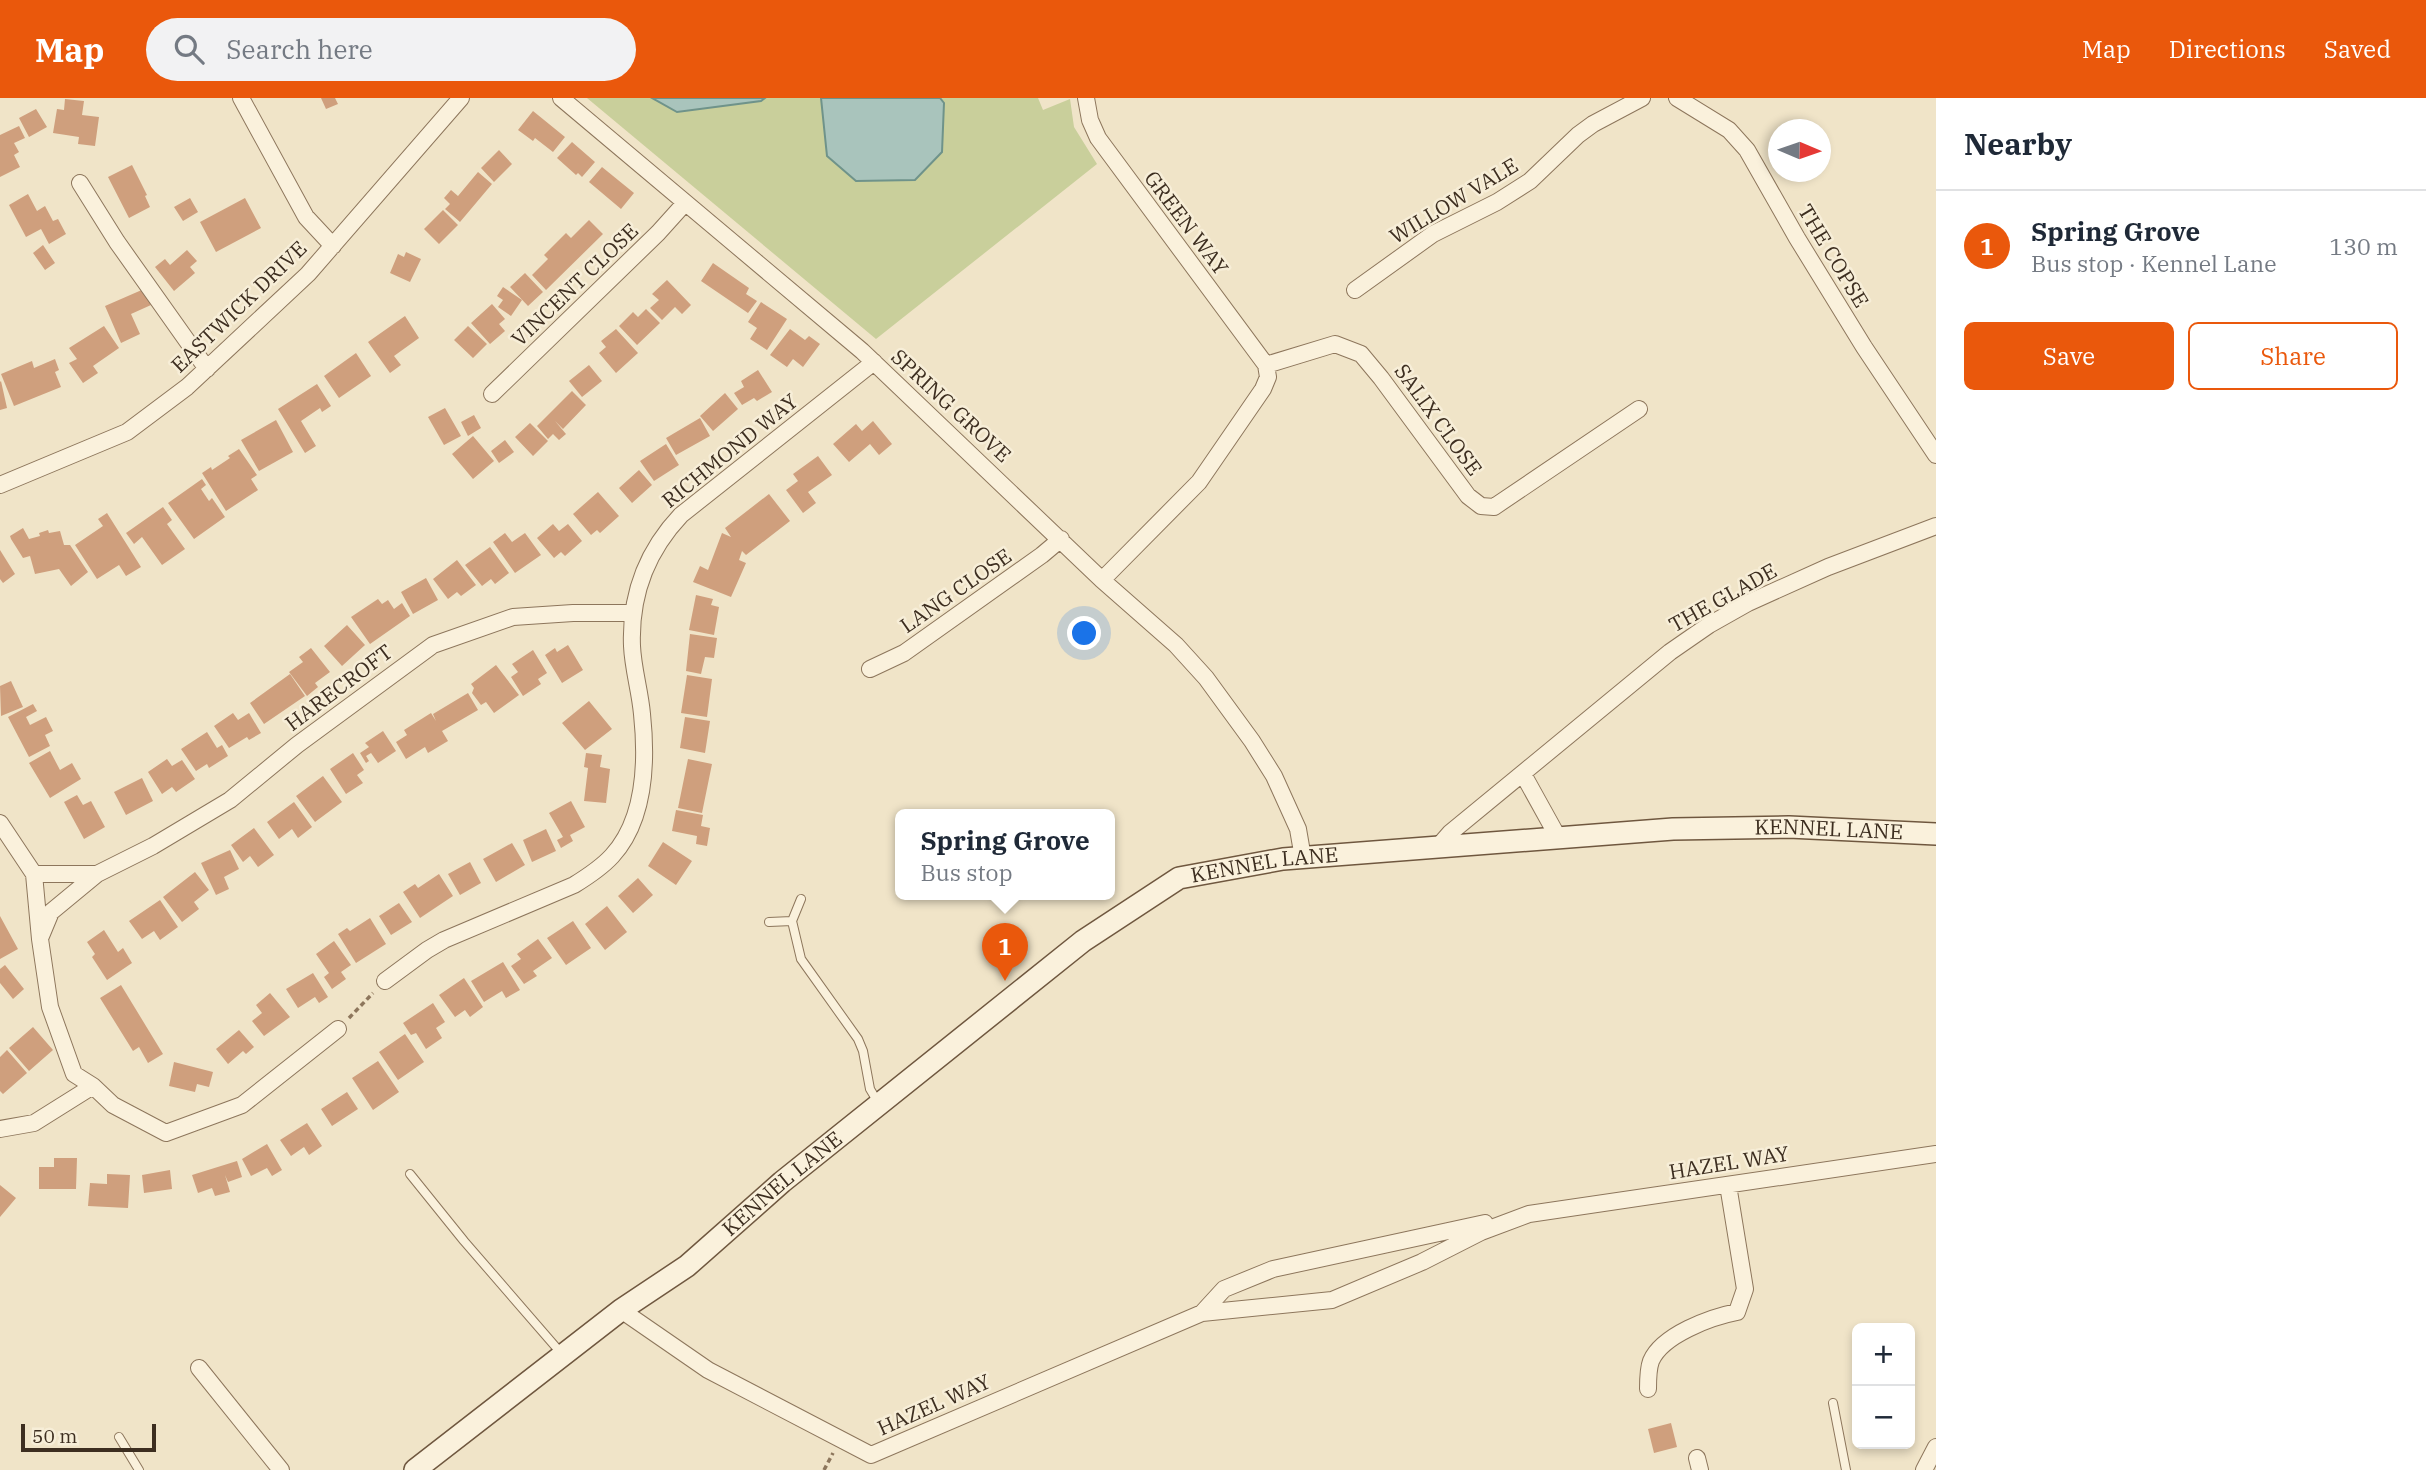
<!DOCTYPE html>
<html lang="en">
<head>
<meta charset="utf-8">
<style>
  body { margin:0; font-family:"IBM Plex Serif",serif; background:#f2f2f3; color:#1f2937 }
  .controls { position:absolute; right:21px; bottom:21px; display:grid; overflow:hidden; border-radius:10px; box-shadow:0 4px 10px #0003 }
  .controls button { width:63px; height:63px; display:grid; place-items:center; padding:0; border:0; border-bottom:2px solid #e0e1e3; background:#fff; color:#1f2937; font:35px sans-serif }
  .compass { position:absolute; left:1768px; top:21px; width:63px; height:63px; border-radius:50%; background:#fff; box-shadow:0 4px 10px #0003; rotate:92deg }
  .scale { position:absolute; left:21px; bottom:18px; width:135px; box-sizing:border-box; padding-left:7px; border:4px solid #3d2e20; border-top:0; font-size:19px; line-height:24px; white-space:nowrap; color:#3d2e20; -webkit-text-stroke:5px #f7eed8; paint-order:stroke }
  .you { position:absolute; left:1085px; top:536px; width:24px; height:24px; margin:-18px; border:5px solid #fff; border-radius:50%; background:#1a73e8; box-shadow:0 0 0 10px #1a73e833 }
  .badge { display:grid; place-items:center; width:46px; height:46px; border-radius:50%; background:#ea580c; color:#fff; font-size:23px; font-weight:700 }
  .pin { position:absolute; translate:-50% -58px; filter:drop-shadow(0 2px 4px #0008) }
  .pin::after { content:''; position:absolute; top:37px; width:24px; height:21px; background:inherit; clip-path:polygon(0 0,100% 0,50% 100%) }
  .popup { position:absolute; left:895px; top:711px; width:220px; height:91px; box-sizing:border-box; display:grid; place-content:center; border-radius:10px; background:#fff; filter:drop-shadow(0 2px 5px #0005); font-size:23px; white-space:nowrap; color:#747a83 }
  .popup b { font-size:26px; color:#1f2937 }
  .popup::after { content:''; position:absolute; left:50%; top:100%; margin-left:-14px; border:14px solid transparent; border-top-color:#fff }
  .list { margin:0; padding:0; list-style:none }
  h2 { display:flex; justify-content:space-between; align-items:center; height:91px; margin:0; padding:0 28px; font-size:30px }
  h2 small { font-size:23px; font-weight:400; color:#747a83 }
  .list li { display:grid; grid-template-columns:46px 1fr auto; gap:21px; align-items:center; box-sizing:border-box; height:112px; padding:0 28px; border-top:2px solid #e0e1e3 }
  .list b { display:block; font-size:26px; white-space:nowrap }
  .list p { margin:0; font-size:23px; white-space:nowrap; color:#747a83 }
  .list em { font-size:23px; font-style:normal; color:#747a83 }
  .actions { display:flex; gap:14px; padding:21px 28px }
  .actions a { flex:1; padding:16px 0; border:2px solid #ea580c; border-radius:10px; text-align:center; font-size:24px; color:#ea580c }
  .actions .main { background:#ea580c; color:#fff }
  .icon { flex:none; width:38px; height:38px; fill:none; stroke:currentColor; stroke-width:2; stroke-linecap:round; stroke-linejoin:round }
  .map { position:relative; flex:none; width:1936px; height:1372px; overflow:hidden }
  header { display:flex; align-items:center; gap:42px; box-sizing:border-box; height:98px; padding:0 35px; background:#ea580c; color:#fff }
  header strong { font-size:33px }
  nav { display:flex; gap:38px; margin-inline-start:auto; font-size:24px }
  .search { width:490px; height:63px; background:#f2f2f3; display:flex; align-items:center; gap:18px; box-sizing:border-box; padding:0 24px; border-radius:38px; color:#747a83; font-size:26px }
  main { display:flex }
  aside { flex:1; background:#fff }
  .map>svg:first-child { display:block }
  .green { fill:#c9cf9b }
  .water { fill:#a9c4bc; stroke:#6f938a; stroke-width:2 }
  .building { fill:#cf9f7d }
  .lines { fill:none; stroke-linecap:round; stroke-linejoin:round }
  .lane-casing { stroke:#8d765c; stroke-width:10 }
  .street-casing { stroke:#8d765c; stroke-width:18 }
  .secondary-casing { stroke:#6f573f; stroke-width:24 }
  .path { stroke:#8d765c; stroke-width:3.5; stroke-dasharray:5 3.5; stroke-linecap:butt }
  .lane { stroke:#faf1dc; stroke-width:8 }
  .street { stroke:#faf1dc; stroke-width:16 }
  .secondary { stroke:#faf1dc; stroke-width:21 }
  .labels { text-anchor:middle; stroke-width:5; stroke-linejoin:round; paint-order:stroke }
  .street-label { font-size:21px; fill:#3d2e20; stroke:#f7eed8 }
</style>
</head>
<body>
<header>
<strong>Map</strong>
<div class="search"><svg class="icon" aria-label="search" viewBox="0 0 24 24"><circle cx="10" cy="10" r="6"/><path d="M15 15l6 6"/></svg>Search here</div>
<nav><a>Map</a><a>Directions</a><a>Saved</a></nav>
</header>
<main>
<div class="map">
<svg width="1936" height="1372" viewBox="0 0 1936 1372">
  <rect width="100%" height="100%" fill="#f0e4c8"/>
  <path class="green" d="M587,0H1038L1043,12L1070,1L1074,29L1097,66L876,241Z"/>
  <path class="water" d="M652,0H765L761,3L677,14Z
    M821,0H940L944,5L942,54L915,82L856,83L827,58Z"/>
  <path class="building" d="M321,0H335L338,6L326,11Z
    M65,1L84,3L82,17L99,19L95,48L78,46L79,39L53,35L57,11L64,12Z
    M36,11L47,29L29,39L19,20Z
    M533,13L565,39L553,54L535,40L533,43L518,32Z
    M19,28L25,40L14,45L19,54L14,57L20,69L0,79V37Z
    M572,44L595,64L582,79L578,75L576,77L557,60Z
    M499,52L512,66L494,84L481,70Z
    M132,67L147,97L145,98L150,109L129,120L108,79Z
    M602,69L634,95L621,111L589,84Z
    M478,74L492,86L460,124L445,111L450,106L444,100L451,92L458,98Z
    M28,96L37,113L45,108L53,123L58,121L66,136L49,146L41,131L26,139L9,107Z
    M190,100L198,114L183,123L174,109Z
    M245,100L261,130L216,154L200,124Z
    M443,112L458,127L439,146L424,131Z
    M589,122L603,136L546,192L532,177L548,161L544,157L566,135L571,140Z
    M43,147L55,165L45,172L33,155Z
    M187,152L197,163L190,169L195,175L174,193L155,169L165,161L170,167Z
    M406,154L421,161L410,184L390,175L398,156L404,159Z
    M713,165L749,190L746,196L757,203L748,215L701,183Z
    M525,175L543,194L528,208L510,189Z
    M667,182L691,207L682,216L675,209L662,222L650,210L659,202L652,196Z
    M503,189L522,202L511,218L498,209L503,202L497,198Z
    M144,191L151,207L131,216L140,236L121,245L105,208Z
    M761,204L787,221L767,252L750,241L757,230L748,224Z
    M492,206L505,221L499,226L505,233L490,246L471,225Z
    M646,211L660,225L637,247L619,228L633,214L638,219Z
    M405,218L419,240L394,258L401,267L390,275L368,244Z
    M104,228L119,250L93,268L98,275L83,285L69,265L77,261L69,250Z
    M468,228L487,246L473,260L454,242Z
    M616,231L638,255L616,275L599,255L606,249L601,243Z
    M790,231L805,242L809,238L820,246L803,269L793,261L787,269L770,257Z
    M356,255L371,278L339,300L324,278Z
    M55,261L59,272L55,274L61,289L14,308L1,276L32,263L34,270Z
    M589,267L602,283L582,299L569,283Z
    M758,272L772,294L757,303L754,300L742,307L734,295L744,289L741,283Z
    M1,283L7,310L0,312V284Z
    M317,286L331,308L322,314L320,310L301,323L316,348L305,355L278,311Z
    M572,293L586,307L563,331L555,323L566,336L559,342L553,336L548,341L537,328Z
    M725,295L738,311L713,333L700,318Z
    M445,310L461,338L444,347L428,319Z
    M474,317L481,330L468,338L461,324Z
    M700,320L710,338L676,357L666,340Z
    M276,322L293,354L259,373L241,342Z
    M873,323L892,346L879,357L870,346L849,364L833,346L856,326L862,333Z
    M530,325L548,343L533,358L515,339Z
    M473,338L494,363L473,381L452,356Z
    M505,342L514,354L499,365L491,353Z
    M666,346L679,367L654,383L640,363Z
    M239,351L257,377L251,381L258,392L226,413L202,375L211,369L212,372L230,360L228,358Z
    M818,358L832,377L808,394L816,405L803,415L786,392L798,383L793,376Z
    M639,372L652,387L632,405L619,390Z
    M202,381L206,387L201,391L209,403L212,400L225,419L194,441L168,405Z
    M598,394L619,418L600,435L597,432L591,437L573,416Z
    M769,396L790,423L746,457L742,453L739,462L746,465L731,499L693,484L700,468L708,472L722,435L731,439L725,430Z
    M163,409L172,422L167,426L185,451L162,467L142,439L134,446L126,435Z
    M107,415L141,469L126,478L119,467L97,481L75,447L103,428L98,421Z
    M553,426L559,433L568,426L582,443L565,458L561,454L554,460L537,440Z
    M23,430L29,441L40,438L39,435L48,432L49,435L60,433L64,447H70L88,474L71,488L59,471L35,476L30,458L23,460L11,441L10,438Z
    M505,435L512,444L525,435L541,457L515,475L493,444Z
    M490,449L509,475L495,486L491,481L482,488L465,467Z
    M0,452L15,476L3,485L0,481Z
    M457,462L476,487L461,498L457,494L448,501L433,481Z
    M426,480L438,502L413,516L401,494Z
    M696,497L713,501L711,507L719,509L714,537L689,532Z
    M378,501L382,506L388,502L394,511L402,505L410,518L370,546L351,519Z
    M347,527L365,547L342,568L324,548Z
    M690,536L717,540L714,560L705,559L701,576L686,573Z
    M568,547L583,572L562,585L545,557L555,550L557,554Z
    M311,550L330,574L315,585L318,589L307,598L289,574L303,564L299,559Z
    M533,552L547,575L538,581L541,586L523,598L511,579L518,574L512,566Z
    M496,567L519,597L494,615L486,604L481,607L472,595L474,590L471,586Z
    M290,576L305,598L264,626L250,605Z
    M687,577L712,581L707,619L681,615Z
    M11,583L23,609L1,618L0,588Z
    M468,595L478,612L442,633L448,643L428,655L425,649L406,661L396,644L407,637L404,632L431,615L436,623L433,616Z
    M589,603L612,631L585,652L562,625Z
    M33,606L37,613L26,619L30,627L46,619L53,633L45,637L50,648L29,659L8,619Z
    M233,615L238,622L249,615L261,635L249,642L247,639L229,650L214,628Z
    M685,619L710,623L705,655L680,650Z
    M383,633L396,653L378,665L371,655L366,658L369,663L366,665L360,655L369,649L365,645Z
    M207,634L217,650L222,647L228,658L209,670L207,666L196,673L181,651Z
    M50,653L60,672L72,665L81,681L50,700L29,665Z
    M353,655L364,672L357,677L363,685L346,696L330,671Z
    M586,655L602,657L600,669L610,671L606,705L584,703L588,670L584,669Z
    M167,661L172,668L182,662L195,681L176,694L172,689L162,696L148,674Z
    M688,661L712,666L702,715L678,710Z
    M323,678L342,704L315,724L296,698Z
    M142,680L153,703L126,717L114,694Z
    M77,697L83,707L91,703L105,729L84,741L64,704Z
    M571,703L585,729L570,737L573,743L561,750L557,742L563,739L549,715Z
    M294,704L312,729L298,740L292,731L279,741L267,724Z
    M676,712L703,717L701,728L710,730L707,748L696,746L697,738L672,733Z
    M254,730L274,757L258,769L250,758L243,764L231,747Z
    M546,731L556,753L532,764L523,742Z
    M663,744L692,763L676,787L648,768Z
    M512,745L525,767L496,784L483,761Z
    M230,752L239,771L224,779L229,791L216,797L201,765Z
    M470,764L481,785L460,797L448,776Z
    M195,774L209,792L194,804L199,811L182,824L163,799Z
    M439,776L453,798L420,820L403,794L415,786L418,790Z
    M638,780L653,797L633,815L618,798Z
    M160,802L178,829L160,842L154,833L142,841L129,823Z
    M399,805L412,824L391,837L379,818Z
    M607,808L627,834L605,852L585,826Z
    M0,818L18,851L0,861Z
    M370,820L386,846L356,865L338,836L347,830L350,833Z
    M573,823L591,850L566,867L547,840Z
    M104,832L118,854L123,850L132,865L107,882L92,859L95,856L87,844Z
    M538,841L552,860L533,873L537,878L524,886L511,868L521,861L517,856Z
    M334,843L351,867L341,874L346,881L332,891L324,879L329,875L316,856Z
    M503,864L520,892L506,900L502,893L484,904L471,883Z
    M5,867L24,891L13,901L0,885V871Z
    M313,875L328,899L319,905L315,899L298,910L286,891Z
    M464,880L483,909L470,919L465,912L455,919L439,897Z
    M121,887L163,956L148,965L139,949L133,953L100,900Z
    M270,895L290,919L264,938L252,923L262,915L256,907Z
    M433,905L445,924L436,930L442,940L426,951L416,935L411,937L403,925Z
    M33,929L53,952L29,973L9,950Z
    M239,932L254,949L246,956L243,953L228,966L216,951Z
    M405,936L424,964L398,982L379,954Z
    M7,952L27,975L3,996L0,993V959Z
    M378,963L399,994L373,1012L352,980Z
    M174,964L213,974L209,989L197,986L195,994L169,988Z
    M347,994L358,1011L332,1028L321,1011Z
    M307,1025L322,1048L309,1057L304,1049L291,1058L280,1042Z
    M267,1046L282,1072L272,1078L267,1070L251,1078L242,1061Z
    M54,1060H77L76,1091H39V1069H54Z
    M237,1063L242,1079L228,1084L225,1077L230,1094L215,1098L212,1090L198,1095L192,1077Z
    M170,1072L172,1091L144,1095L142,1077Z
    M107,1076L130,1077L128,1110L88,1108L90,1085L107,1086Z
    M0,1087L16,1100L0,1119Z
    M1671,1325L1677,1349L1654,1355L1648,1331Z"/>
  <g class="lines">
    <g class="lane-casing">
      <path id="lane" d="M801,801L792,823L801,861L858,941L863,953L870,991L879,1006
        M769,824L792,823
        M410,1076L464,1143L561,1255
        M1833,1305L1846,1372
        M119,1339L139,1372"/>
    </g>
    <g class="street-casing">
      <path id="street" d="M241,0L306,119L333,148
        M561,0L862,253L1102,482L1176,547L1206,580L1252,643L1274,678L1298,731L1303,760
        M1086,0L1090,22L1098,40L1266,267L1268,279L1263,291L1199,384L1102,482
        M1677,0L1729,32L1747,52L1797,140L1864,249L1936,357
        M80,85L117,144L207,271
        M1355,192L1433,136L1497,104L1530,83L1578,37L1593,26L1642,0
        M1266,267L1335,246L1361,256L1381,280L1468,398L1481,408L1494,409L1639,311
        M492,296L658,135L685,105
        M0,387L127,334L187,289L308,176L461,0
        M870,571L904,555L1042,457L1061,441
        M1523,676L1559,741
        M0,725L34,776L40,841L50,909L74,976L93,988L113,1007L166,1035L242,1007L338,931
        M1436,751L1450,735L1670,554L1709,527L1748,505L1828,469L1936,428
        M34,776H97L153,748L230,702L297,647L433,547L513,519L573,515H633
        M41,838L51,814L97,776
        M385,883L427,852L444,842L574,787C587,779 601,770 612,758C645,722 647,663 642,616C640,593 633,571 632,548C630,497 647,453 681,417L874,264
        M0,1031L34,1025L93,988
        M621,1212L708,1272L871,1357L1202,1215L1332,1202L1422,1164L1481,1134L1529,1116L1936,1056
        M1202,1215L1224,1191L1273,1171L1485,1125
        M199,1270L281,1372
        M1648,1291C1648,1283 1648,1271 1651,1263C1662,1237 1711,1219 1737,1214L1745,1191L1728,1087
        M1697,1360L1700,1372
        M1924,1372L1936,1349"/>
    </g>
    <g class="secondary-casing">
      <g id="secondary">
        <path id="s1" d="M415,1372L621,1212L687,1168L782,1084L1083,843L1179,780L1283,761L1673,731L1789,729L1936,736"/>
      </g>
    </g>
    <path class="path" d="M349,920L373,895
      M824,1372L833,1355"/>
    <use href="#lane" class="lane"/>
    <use href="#street" class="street"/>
    <use href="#secondary" class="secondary"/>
  </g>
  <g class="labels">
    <g class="street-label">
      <text transform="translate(1454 103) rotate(-31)" y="7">WILLOW VALE</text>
      <text transform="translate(1186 125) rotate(53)" y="7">GREEN WAY</text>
      <text transform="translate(1833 158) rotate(59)" y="7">THE COPSE</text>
      <text transform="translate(575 187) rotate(-44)" y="7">VINCENT CLOSE</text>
      <text transform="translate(239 209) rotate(-44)" y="7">EASTWICK DRIVE</text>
      <text transform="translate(951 308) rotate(43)" y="7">SPRING GROVE</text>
      <text transform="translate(1438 322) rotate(54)" y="7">SALIX CLOSE</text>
      <text transform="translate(730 353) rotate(-39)" y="7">RICHMOND WAY</text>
      <text transform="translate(956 493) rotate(-35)" y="7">LANG CLOSE</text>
      <text transform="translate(1723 500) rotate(-29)" y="7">THE GLADE</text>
      <text transform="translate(339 590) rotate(-37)" y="7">HARECROFT</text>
      <text dy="7" stroke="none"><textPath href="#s1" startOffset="1620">KENNEL LANE</textPath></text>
      <text dy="7" stroke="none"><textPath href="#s1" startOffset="1054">KENNEL LANE</textPath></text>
      <text transform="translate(1729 1065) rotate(-9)" y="7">HAZEL WAY</text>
      <text dy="7" stroke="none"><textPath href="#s1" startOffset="466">KENNEL LANE</textPath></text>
      <text transform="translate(934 1307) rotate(-24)" y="7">HAZEL WAY</text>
    </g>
  </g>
</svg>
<div class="controls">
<button>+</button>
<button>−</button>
</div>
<svg class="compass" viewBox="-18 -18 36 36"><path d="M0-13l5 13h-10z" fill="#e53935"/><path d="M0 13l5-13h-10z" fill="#747a83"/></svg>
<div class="scale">50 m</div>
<div class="you"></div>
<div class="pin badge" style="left:1005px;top:883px">1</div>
<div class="popup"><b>Spring Grove</b>Bus stop</div>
</div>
<aside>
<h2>Nearby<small></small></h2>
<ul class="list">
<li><span class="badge">1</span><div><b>Spring Grove</b><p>Bus stop · Kennel Lane</p></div><em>130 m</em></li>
</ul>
<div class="actions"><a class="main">Save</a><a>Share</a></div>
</aside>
</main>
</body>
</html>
